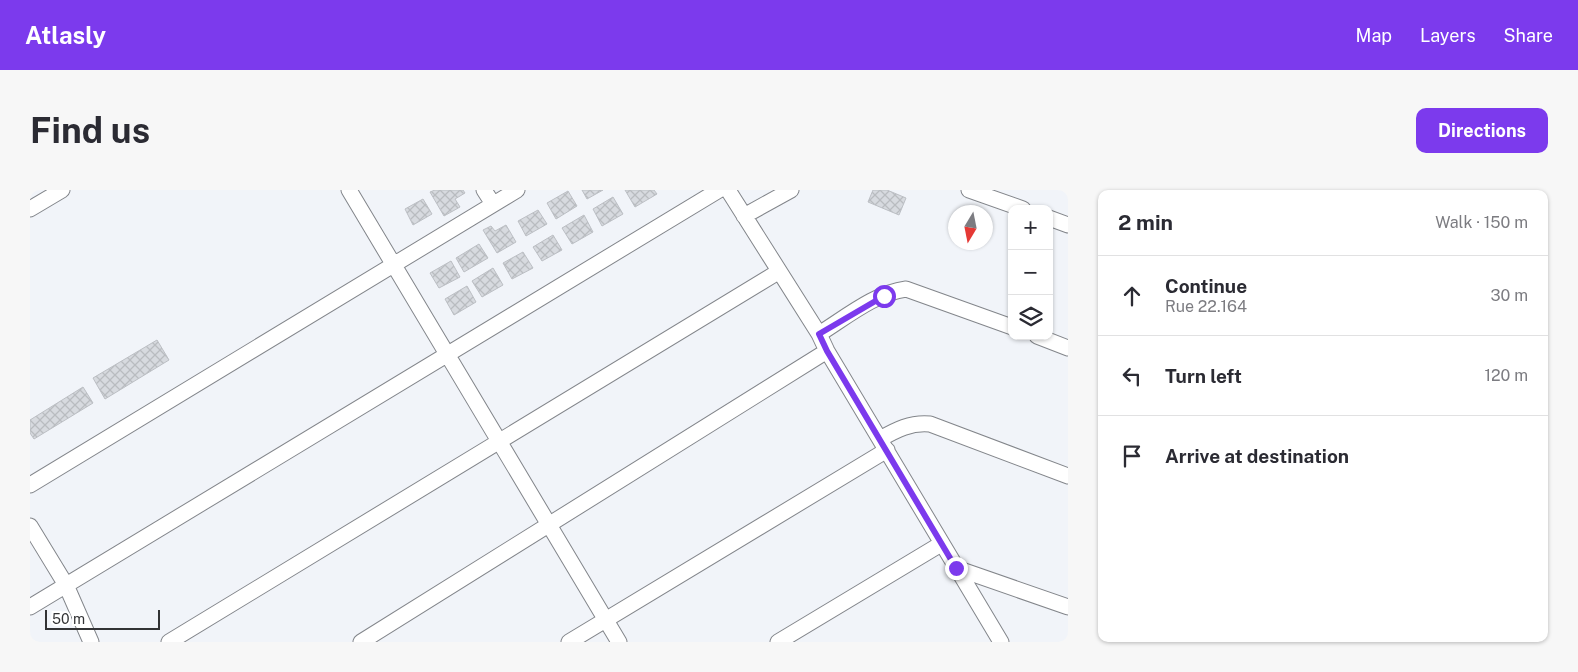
<!DOCTYPE html>
<html lang="en">
<head>
<meta charset="utf-8">
<style>
  body { margin:0; font-family:"Public Sans",sans-serif; background:#f7f7f7; color:#2b2b33 }
  .controls { position:absolute; right:15px; top:15px; display:grid; overflow:hidden; border-radius:10px; box-shadow:0 1px 4px #0004 }
  .controls button { width:45px; height:45px; display:grid; place-items:center; padding:0; border:0; border-bottom:1px solid #e1e1e2; background:#fff; color:#2b2b33; font:25px sans-serif }
  .compass { position:absolute; left:918px; top:15px; width:45px; height:45px; border-radius:50%; background:#fff; box-shadow:0 1px 4px #0004; rotate:190deg }
  .scale { position:absolute; left:15px; bottom:12px; width:115px; box-sizing:border-box; padding-left:5px; border:2px solid #323335; border-top:0; font-size:14px; line-height:18px; white-space:nowrap; color:#323335; -webkit-text-stroke:4px #fff; paint-order:stroke }
  .stop { position:absolute; width:15px; height:15px; margin:-11px; border:4px solid #7c3aed; border-radius:50%; background:#fff }
  .stop.end { background:#7c3aed; border-color:#fff; box-shadow:0 1px 5px #0008 }
  .list { margin:0; padding:0; list-style:none }
  h2 { display:flex; justify-content:space-between; align-items:center; height:65px; margin:0; padding:0 20px; font-size:21px }
  h2 small { font-size:16px; font-weight:400; color:#7c7c81 }
  .list li { display:grid; grid-template-columns:32px 1fr auto; gap:15px; align-items:center; box-sizing:border-box; height:80px; padding:0 20px; border-top:1px solid #e1e1e2 }
  .list b { display:block; font-size:19px; white-space:nowrap }
  .list p { margin:0; font-size:16px; white-space:nowrap; color:#7c7c81 }
  .list em { font-size:16px; font-style:normal; color:#7c7c81 }
  .icon { flex:none; width:28px; height:28px; fill:none; stroke:currentColor; stroke-width:2; stroke-linecap:round; stroke-linejoin:round }
  .map { position:relative; flex:none; width:1038px; height:452px; overflow:hidden; border-radius:10px }
  header { display:flex; align-items:center; gap:30px; box-sizing:border-box; height:70px; padding:0 25px; background:#7c3aed; color:#fff }
  header strong { font-size:24px }
  nav { display:flex; gap:28px; margin-inline-start:auto; font-size:18px }
  .intro { display:flex; align-items:center; justify-content:space-between; box-sizing:border-box; height:120px; padding:0 30px }
  h1 { margin:0; font-size:35px }
  .button { padding:12px 22px; border-radius:10px; background:#7c3aed; color:#fff; font-size:18px; font-weight:700 }
  main { display:flex; gap:30px; padding:0 30px }
  aside { flex:1; background:#fff; border-radius:10px; box-shadow:0 1px 4px #0004 }
  .map>svg:first-child { display:block }
  .building { fill:url(#building-cross-hatch); stroke:#bcbfc4 }
  .lines { fill:none; stroke-linecap:round; stroke-linejoin:round }
  .minor-casing { stroke:#83868b; stroke-width:17 }
  .minor { stroke:#fff; stroke-width:15 }
  .route { stroke:#7c3aed; stroke-width:6 }
</style>
</head>
<body>
<header>
<strong>Atlasly</strong>
<nav><a>Map</a><a>Layers</a><a>Share</a></nav>
</header>
<div class="intro"><h1>Find us</h1><a class="button">Directions</a></div>
<main>
<div class="map">
<svg width="1038" height="452" viewBox="0 0 1038 452">
  <defs>
    <pattern id="building-cross-hatch" width="8" height="8" patternUnits="userSpaceOnUse" patternTransform="scale(1.25)"><rect width="8" height="8" fill="#d7dadf"/><path d="M0 0l8 8M0 8l8-8" fill="none" stroke="#b9bcc0"/></pattern>
  </defs>
  <rect width="100%" height="100%" fill="#f1f4f9"/>
  <path class="building" d="M405,0H433L435,3L425,9L430,17L414,26L400,2Z
    M552,0H573L557,9Z
    M595,0H624L627,4L605,17Z
    M843,0H857L876,8L869,25L838,12Z
    M538,1L547,16L526,29L517,13Z
    M583,7L593,24L572,36L563,19Z
    M393,9L402,24L383,35L375,19Z
    M508,20L517,34L496,46L488,31Z
    M554,25L563,42L542,54L532,38Z
    M476,35L486,52L467,63L453,40L461,36L465,41Z
    M523,45L532,60L512,71L503,57Z
    M449,54L458,68L434,82L426,68Z
    M493,62L503,78L482,89L473,73Z
    M421,71L430,87L409,98L400,83Z
    M463,78L473,95L452,107L442,91Z
    M437,96L446,112L424,125L415,109Z
    M127,150L139,170L75,209L63,188Z
    M53,197L63,213L4,249L0,243V230Z"/>
  <g class="lines">
    <g class="minor-casing">
      <path id="minor" d="M319,0L589,452
        M454,0L463,14
        M698,0L789,144L797,161L971,452
        M939,0L993,19
        M0,19L32,0
        M714,26L761,0
        M1019,28L1038,35
        M789,144C815,128 845,103 876,99L982,137
        M1007,146L1038,158
        M850,249C866,240 881,232 900,234L1038,286
        M0,295L487,0
        M0,336L36,395L61,452
        M926,378L1038,417
        M0,417L689,0
        M139,452L748,82
        M331,452L797,161
        M539,452L857,260
        M748,452L911,354"/>
    </g>
    <use href="#minor" class="minor"/>
  </g>
  <g class="lines">
    <path class="route" d="M854,106L789,144L797,161L926,378"/>
  </g>
</svg>
<div class="controls">
<button>+</button>
<button>−</button>
<button><svg class="icon" aria-label="layers" viewBox="0 0 24 24"><path d="M12 4l9 5-9 5-9-5zM3 14l9 5 9-5"/></svg></button>
</div>
<svg class="compass" viewBox="-18 -18 36 36"><path d="M0-13l5 13h-10z" fill="#e53935"/><path d="M0 13l5-13h-10z" fill="#7c7c81"/></svg>
<div class="scale">50 m</div>
<div class="stop" style="left:854px;top:106px"></div>
<div class="stop end" style="left:926px;top:378px"></div>
</div>
<aside>
<h2>2 min<small>Walk · 150 m</small></h2>
<ul class="list">
<li><svg class="icon" aria-label="ahead" viewBox="0 0 24 24"><path d="M12 20V5M6 11l6-6 6 6"/></svg><div><b>Continue</b><p>Rue 22.164</p></div><em>30 m</em></li>
<li><svg class="icon" aria-label="left" viewBox="0 0 24 24"><path d="M17 20v-9H6M10 6l-5 5 5 5"/></svg><div><b>Turn left</b></div><em>120 m</em></li>
<li><svg class="icon" aria-label="arrive" viewBox="0 0 24 24"><path d="M6 21V4h12l-3 4 3 4H6"/></svg><div><b>Arrive at destination</b></div></li>
</ul>
</aside>
</main>
</body>
</html>
